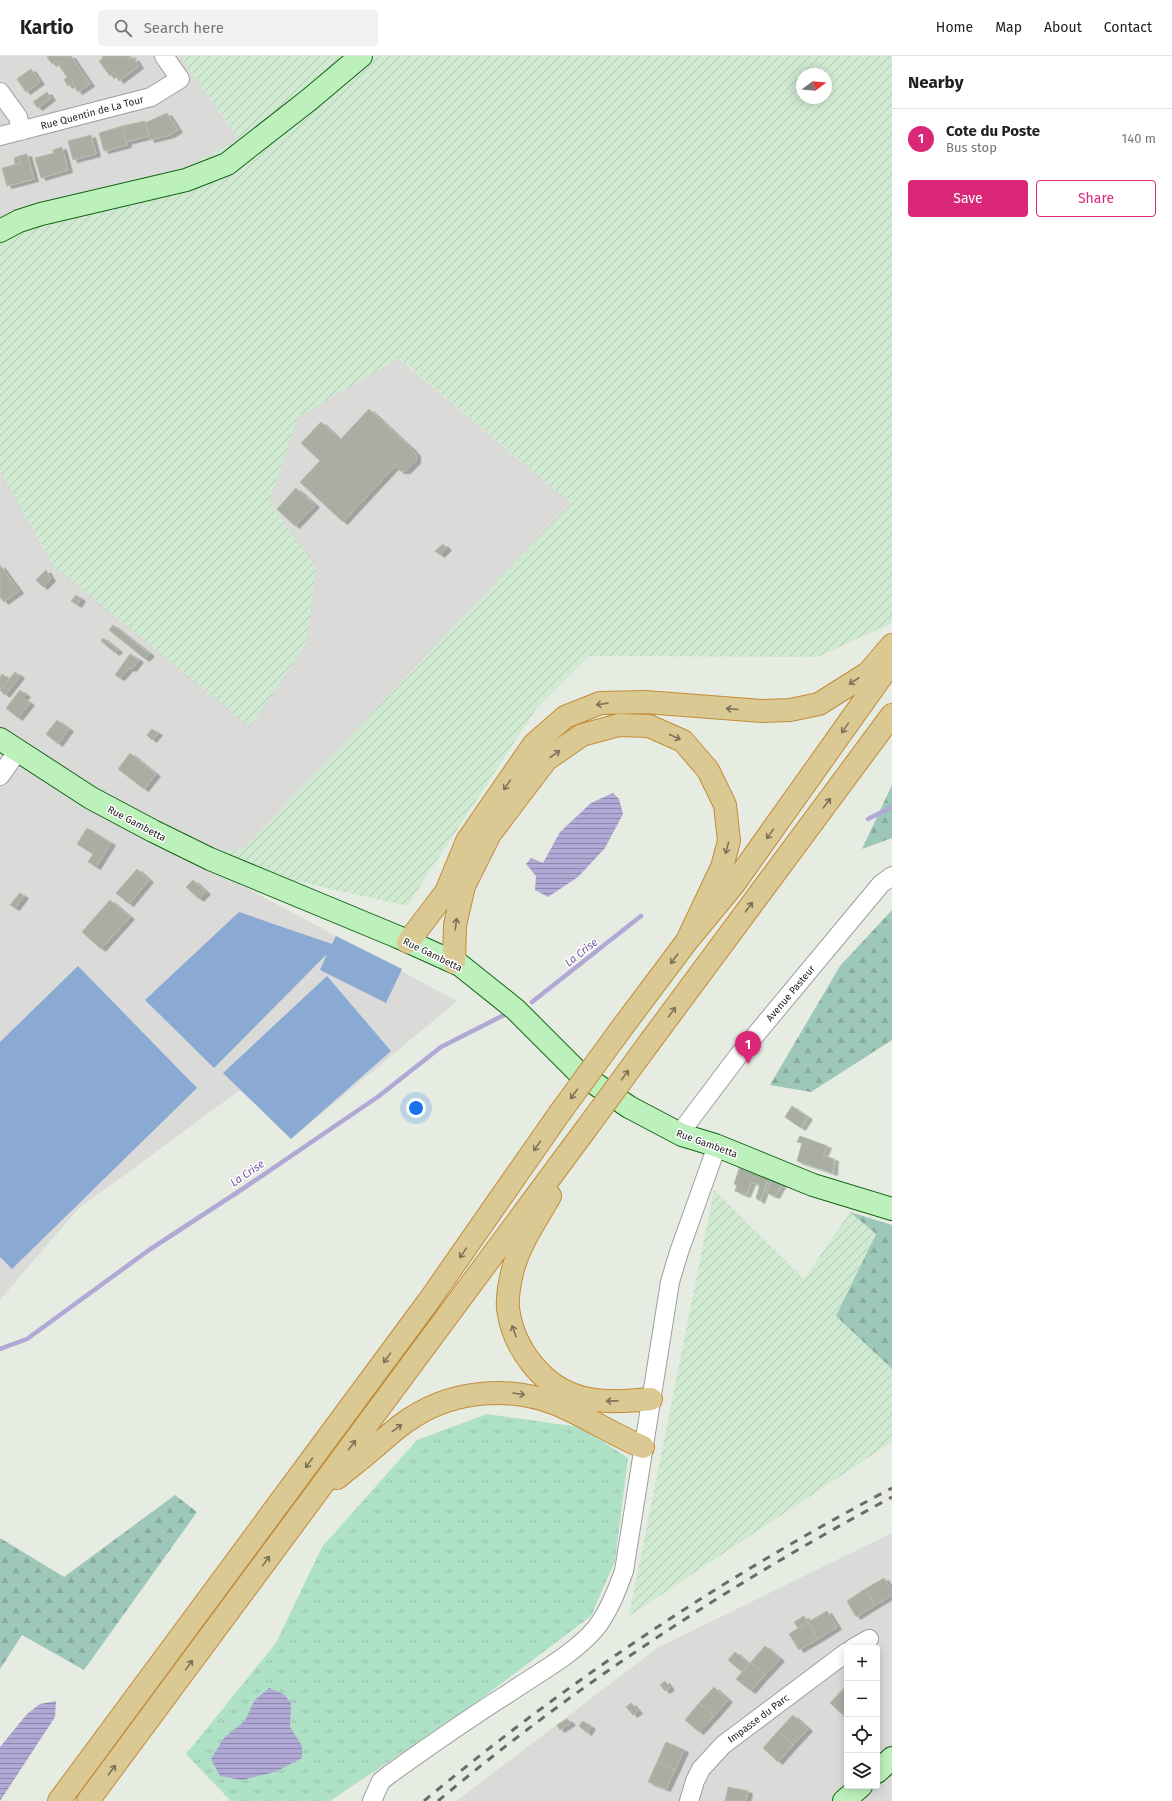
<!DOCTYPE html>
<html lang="en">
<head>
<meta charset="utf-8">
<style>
  body { margin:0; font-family:"Fira Sans",sans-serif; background:#f2f2f2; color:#202124 }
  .controls { position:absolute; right:12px; bottom:12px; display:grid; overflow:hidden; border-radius:4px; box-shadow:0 2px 10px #0003 }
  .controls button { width:36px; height:36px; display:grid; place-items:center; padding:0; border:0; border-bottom:1px solid #e0e0e0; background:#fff; color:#202124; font:20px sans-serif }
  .compass { position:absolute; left:796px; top:12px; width:36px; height:36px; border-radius:50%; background:#fff; box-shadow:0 2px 10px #0003; rotate:74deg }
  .you { position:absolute; left:416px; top:1052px; width:14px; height:14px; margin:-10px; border:3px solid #fff; border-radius:50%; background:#1a73e8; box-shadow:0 0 0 6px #1a73e833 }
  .badge { display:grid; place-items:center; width:26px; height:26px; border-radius:50%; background:#db2777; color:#fff; font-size:13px; font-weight:700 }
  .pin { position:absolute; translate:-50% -33px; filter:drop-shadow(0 1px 2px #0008) }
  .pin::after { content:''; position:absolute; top:21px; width:14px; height:12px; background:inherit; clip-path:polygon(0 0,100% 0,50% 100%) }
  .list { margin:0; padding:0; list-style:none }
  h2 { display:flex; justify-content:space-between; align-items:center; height:52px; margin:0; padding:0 16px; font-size:17px }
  h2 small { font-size:13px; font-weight:400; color:#757577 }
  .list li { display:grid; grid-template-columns:26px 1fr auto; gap:12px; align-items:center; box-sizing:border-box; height:60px; padding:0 16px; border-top:1px solid #e0e0e0 }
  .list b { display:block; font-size:15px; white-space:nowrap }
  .list p { margin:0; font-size:13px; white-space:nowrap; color:#757577 }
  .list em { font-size:13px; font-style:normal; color:#757577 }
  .actions { display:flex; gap:8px; padding:12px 16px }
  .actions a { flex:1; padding:9px 0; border:1px solid #db2777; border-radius:4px; text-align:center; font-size:14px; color:#db2777 }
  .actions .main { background:#db2777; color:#fff }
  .icon { flex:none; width:22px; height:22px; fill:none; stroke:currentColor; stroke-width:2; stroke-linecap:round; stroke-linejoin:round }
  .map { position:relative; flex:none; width:892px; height:1745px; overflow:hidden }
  header { display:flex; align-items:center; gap:24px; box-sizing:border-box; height:56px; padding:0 20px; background:#fff; border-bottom:1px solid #e0e0e0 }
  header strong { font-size:19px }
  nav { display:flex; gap:22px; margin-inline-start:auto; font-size:14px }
  .search { width:280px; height:36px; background:#f2f2f2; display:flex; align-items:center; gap:10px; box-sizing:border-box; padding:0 14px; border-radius:4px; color:#757577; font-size:15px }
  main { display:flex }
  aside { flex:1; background:#fff }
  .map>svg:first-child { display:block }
  .residential { fill:#dadad9; fill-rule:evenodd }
  .farmland { fill:url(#farmland-furrows); fill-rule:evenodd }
  .grass { fill:url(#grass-tufts) }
  .forest { fill:url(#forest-firs) }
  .pitch { fill:#8aaad3 }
  .water { fill:url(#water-rules) }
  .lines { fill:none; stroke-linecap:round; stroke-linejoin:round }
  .stream { stroke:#b0a8d5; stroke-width:4.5 }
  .building { fill:#aaaea2; stroke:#b4bca7; filter:url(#shadow) }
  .street-casing { stroke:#9d9d9d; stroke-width:20 }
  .secondary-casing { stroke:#116515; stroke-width:24 }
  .highway-casing { stroke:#c28b38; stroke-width:24 }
  .street { stroke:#fff; stroke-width:18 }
  .secondary { stroke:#bdf1bc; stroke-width:22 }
  .highway { stroke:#dbc993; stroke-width:22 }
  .rail { stroke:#6a6a6a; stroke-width:3; stroke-dasharray:8 8; stroke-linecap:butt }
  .highway-bridge-casing { stroke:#c28b38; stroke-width:24; stroke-linecap:butt }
  .highway-bridge { stroke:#dbc993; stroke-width:22 }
  .oneway { stroke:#7c7258 }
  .labels { text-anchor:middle; stroke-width:3; stroke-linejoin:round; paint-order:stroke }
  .street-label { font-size:10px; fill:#1c1c1c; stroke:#fff }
  .water-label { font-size:11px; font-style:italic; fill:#7654a0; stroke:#fff }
</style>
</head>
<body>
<header>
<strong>Kartio</strong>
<div class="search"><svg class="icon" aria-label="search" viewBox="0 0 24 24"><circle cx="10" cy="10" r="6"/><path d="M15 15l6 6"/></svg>Search here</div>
<nav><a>Home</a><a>Map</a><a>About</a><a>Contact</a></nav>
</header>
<main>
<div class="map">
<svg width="892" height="1745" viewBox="0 0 892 1745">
  <defs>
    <pattern id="farmland-furrows" width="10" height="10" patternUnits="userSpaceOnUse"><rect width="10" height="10" fill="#d0e9d1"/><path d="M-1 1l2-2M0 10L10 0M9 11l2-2" fill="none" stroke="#b2c7b3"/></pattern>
    <pattern id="grass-tufts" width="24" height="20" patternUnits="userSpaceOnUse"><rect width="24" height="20" fill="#aee1c5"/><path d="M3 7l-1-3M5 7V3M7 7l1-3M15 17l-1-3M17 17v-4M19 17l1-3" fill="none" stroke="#95c0a9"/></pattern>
    <pattern id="forest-firs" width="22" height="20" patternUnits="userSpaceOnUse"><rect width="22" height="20" fill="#9dc7b8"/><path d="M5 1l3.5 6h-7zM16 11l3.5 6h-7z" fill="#87aa9e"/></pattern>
    <pattern id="water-rules" width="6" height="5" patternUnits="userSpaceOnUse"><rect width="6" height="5" fill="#b0a8d5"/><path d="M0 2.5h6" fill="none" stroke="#8e88ac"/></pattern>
    <filter id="shadow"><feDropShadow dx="4.5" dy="2.5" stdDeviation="0" flood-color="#0004"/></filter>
  </defs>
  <rect width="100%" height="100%" fill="#e7ece3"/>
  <path class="residential" d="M0,0H180L240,84L183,113L0,165Z
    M398,302L571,447L245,792L187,800L457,945L291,1083L293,1080L243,1032L78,1153L0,1244V415L54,510L316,512L269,446L297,361Z
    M892,1477V1745H456L659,1591ZM847,1592H877V1730H847Z"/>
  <path class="farmland" d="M180,0H892V567L818,601L589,600L536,653L407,850L186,800L245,792L571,447L399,302L298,361L269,446L316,512L307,586L250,671L54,510L0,415V165L183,113L240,84ZM802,18H826V42H802Z
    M714,1134L804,1223L850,1156L876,1177L836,1260L892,1313V1386L629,1560Z"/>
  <path class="grass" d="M487,1358L580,1371L628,1402L615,1505L591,1560L466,1654L330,1745H231L186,1698L276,1587L322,1491L417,1384Z"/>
  <path class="forest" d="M892,729V782L862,793Z
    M892,854V984L811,1036L770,1029L840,910Z
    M850,1156L892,1169V1313L836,1260L876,1178Z
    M175,1439L197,1456L84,1614L22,1579L0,1613V1482L64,1521Z"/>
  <path class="pitch" d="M239,856L332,888L336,880L402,913L386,947L320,914L327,898L214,1012L145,944Z
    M78,910L197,1032L12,1213L0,1201V986Z
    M327,920L391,995L291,1083L223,1017Z"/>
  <path class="water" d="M613,737L619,743L623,758L605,792L578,821L548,841L535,834L536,820L526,808L531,802L543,807L560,776L591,747Z
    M269,1632L285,1639L291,1648L290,1671L302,1690V1702L275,1716L242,1724L220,1720L211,1703L224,1682L245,1665L254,1645Z
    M56,1645L55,1661L0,1745V1691L27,1658L40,1648Z"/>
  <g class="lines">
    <path class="stream" d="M868,763L892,751
      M532,946L641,860
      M0,1293L27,1283L149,1194L244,1132L379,1040L441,991L506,958"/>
  </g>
  <path class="building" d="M49,0H71L90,28L78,36L72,27L68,30L64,24L67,21L56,5L52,8L47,1Z
    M102,0H132L128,2L130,5L134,2L139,10L119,25L114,17L110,20L99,5L103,2Z
    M31,13L40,26L26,36L17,23Z
    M47,36L51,42L38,52L33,46Z
    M167,57L178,74L170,79L150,84L145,67Z
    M145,65L149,80L126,86L122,70Z
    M122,70L127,89L104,95L99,77Z
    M91,79L96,98L73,104L68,85Z
    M62,91L68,114L41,122L35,102L54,97L53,94Z
    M27,98L34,123L7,130L2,112L21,107L19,100Z
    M19,100L21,107L15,109L14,102Z
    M369,353L412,393L416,398V405L406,415H400L395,410L343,466L300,426L320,405L301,387L321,366L340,384Z
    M296,432L315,449L295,470L277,453Z
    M443,488L447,492L440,499L435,495Z
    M0,509L19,535L4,546L0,541Z
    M46,514L51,523L43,531L36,524Z
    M76,539L81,543L77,549L71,545Z
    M113,569L150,598L145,603L109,574Z
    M103,582L118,594L115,597L101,585Z
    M130,598L139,604L132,613L129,612L120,622L115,619Z
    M15,616L20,620L5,639L0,634Z
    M2,618L9,623L0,634V621Z
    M20,634L26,639L23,642L30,647L18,662L6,652Z
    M57,664L69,673L58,688L46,678Z
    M152,673L158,677L152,684L147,679Z
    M130,697L156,718L144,733L118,713Z
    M87,772L111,787L96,811L88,806L93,798L77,788Z
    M137,813L149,824L129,848L116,837Z
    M193,824L206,836L199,843L186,831Z
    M20,837L24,840L15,852L10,849Z
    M110,844L130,861L101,893L82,876Z
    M792,1050L808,1061L801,1072L785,1061Z
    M800,1080L827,1090L823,1099L834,1103L833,1117L797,1105L802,1087L797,1086Z
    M740,1110L769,1121L760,1145L756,1142L760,1129L751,1126L746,1139L735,1135L737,1129L734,1128Z
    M772,1122L783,1126L775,1140L767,1137Z
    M884,1522L892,1535V1539L875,1549L865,1533Z
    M865,1533L875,1549L856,1561L847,1545Z
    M827,1555L837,1571L818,1583L808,1566Z
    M804,1560L808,1566L798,1572L794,1566Z
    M808,1566L818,1583L799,1594L789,1578Z
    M765,1590L780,1603L765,1619L751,1606Z
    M735,1596L749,1608L742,1616L728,1604Z
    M751,1606L765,1619L751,1635L736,1623Z
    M665,1625L670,1632L665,1635L660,1629Z
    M714,1631L728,1644L714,1660L699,1647Z
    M845,1631L847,1633V1659L845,1661L830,1647Z
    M631,1647L638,1655L633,1659L626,1651Z
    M699,1647L714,1660L699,1676L685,1664Z
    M793,1659L808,1673L793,1689L778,1675Z
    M567,1663L571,1667L560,1674L557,1669Z
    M583,1665L591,1671L587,1677L579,1670Z
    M778,1675L793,1689L778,1706L763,1692Z
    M666,1686L684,1694L675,1714L657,1706Z
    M657,1706L675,1714L666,1733L648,1726Z
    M728,1731L748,1735L746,1745H725Z"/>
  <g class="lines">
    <g class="street-casing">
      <path id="street" d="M0,36L18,61L21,75
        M0,80L151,41L180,23L164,0
        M0,720L18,695
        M682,1079L686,1069L738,1000L881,828L892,820
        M853,1592L869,1583
        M372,1745L381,1725L390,1718C428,1691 466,1664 506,1639C536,1618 572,1600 596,1572C609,1555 617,1534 624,1515L670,1226L679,1196L714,1098L715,1089
        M689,1745L695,1725L701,1713L723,1689L847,1596"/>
    </g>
    <g class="secondary-casing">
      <path id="secondary" d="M0,175L19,165L41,158L186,124L227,108L310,43L361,0
        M0,683L91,742L153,775L210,803L398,881L460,909L515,953L578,1016L629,1051L682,1079L715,1089L813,1129L892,1153
        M877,1716L892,1702
        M844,1745L861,1730"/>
    </g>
    <g class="highway-casing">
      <path id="highway" d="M408,886L446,836L467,785L534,688L565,661L600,647L645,646L762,655L790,654L819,648L868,617L892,589
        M454,906L455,869L464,830L490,778L546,704L582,679L619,669L649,670L683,685L708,714L725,749L729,785L722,811L687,885
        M621,973L687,885L734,828L891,607
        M649,987L892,659
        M550,1140C537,1163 520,1187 513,1213C510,1225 507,1241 508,1252C513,1293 544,1333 584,1342C607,1347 629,1345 651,1343
        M337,1422C350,1411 363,1402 375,1391C388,1380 399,1369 413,1361C455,1334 510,1330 556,1348C586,1360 613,1379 643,1391
        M59,1745L428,1246L559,1058
        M88,1745L586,1073"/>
    </g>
    <use href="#street" class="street"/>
    <use href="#secondary" class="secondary"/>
    <use href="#highway" class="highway"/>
    <path class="rail" d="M424,1745C569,1624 725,1520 892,1432
      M438,1745C578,1627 731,1528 892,1441"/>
    <g class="highway-bridge-casing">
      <path id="highway-bridge" d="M559,1058L621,973
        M586,1073L649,987"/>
    </g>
    <use href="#highway-bridge" class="highway-bridge"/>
  </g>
  <defs><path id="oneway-shaft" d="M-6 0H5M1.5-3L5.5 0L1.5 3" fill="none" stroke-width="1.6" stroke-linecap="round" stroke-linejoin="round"/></defs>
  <g class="oneway">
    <use href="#oneway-shaft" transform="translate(854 625) rotate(147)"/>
    <use href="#oneway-shaft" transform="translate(602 648) rotate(172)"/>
    <use href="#oneway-shaft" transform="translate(732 653) rotate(-175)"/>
    <use href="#oneway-shaft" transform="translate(845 672) rotate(125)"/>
    <use href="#oneway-shaft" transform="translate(675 681) rotate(24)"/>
    <use href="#oneway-shaft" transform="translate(555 698) rotate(-35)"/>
    <use href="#oneway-shaft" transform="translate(507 729) rotate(125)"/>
    <use href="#oneway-shaft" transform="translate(827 747) rotate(-53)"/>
    <use href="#oneway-shaft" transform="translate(770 778) rotate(125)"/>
    <use href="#oneway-shaft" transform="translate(727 792) rotate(105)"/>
    <use href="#oneway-shaft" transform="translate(749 851) rotate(-53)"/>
    <use href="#oneway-shaft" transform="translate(456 868) rotate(-82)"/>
    <use href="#oneway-shaft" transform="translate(674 903) rotate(127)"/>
    <use href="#oneway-shaft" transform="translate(672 956) rotate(-54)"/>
    <use href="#oneway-shaft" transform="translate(625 1019) rotate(-54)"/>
    <use href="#oneway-shaft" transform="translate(574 1038) rotate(126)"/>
    <use href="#oneway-shaft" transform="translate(537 1090) rotate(125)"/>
    <use href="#oneway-shaft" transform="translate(463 1197) rotate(125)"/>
    <use href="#oneway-shaft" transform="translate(514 1275) rotate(-110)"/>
    <use href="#oneway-shaft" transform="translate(387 1302) rotate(126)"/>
    <use href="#oneway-shaft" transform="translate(519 1338) rotate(9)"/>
    <use href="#oneway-shaft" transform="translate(612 1345) rotate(179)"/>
    <use href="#oneway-shaft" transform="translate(397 1372) rotate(-36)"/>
    <use href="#oneway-shaft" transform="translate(352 1389) rotate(-54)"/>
    <use href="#oneway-shaft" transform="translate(309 1407) rotate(126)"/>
    <use href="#oneway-shaft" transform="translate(266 1505) rotate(-54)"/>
    <use href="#oneway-shaft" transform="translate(189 1609) rotate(-54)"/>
    <use href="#oneway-shaft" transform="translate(112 1714) rotate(-53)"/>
  </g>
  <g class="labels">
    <g class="street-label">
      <text transform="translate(92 56) rotate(-15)" y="4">Rue Quentin de La Tour</text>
      <text transform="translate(137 767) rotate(28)" y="4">Rue Gambetta</text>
      <text transform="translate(433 898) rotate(26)" y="4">Rue Gambetta</text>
      <text transform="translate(790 937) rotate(-50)" y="4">Avenue Pasteur</text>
      <text transform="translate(707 1087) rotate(20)" y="4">Rue Gambetta</text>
      <text transform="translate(758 1662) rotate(-37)" y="4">Impasse du Parc</text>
    </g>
    <g class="water-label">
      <text transform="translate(581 896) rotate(-38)" y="4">La Crise</text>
      <text transform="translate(247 1117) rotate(-34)" y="4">La Crise</text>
    </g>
  </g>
</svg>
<div class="controls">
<button>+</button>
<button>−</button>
<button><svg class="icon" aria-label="locate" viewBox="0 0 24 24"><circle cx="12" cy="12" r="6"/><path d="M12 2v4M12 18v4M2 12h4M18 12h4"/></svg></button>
<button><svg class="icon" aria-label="layers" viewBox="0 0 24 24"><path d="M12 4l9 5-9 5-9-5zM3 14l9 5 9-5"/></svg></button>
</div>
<svg class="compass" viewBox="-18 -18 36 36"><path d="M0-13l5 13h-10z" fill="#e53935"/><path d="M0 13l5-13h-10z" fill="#757577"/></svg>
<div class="you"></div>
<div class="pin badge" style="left:748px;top:1008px">1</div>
</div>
<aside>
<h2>Nearby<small></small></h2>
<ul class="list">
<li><span class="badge">1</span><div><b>Cote du Poste</b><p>Bus stop</p></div><em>140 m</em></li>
</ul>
<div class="actions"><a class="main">Save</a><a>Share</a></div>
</aside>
</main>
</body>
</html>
